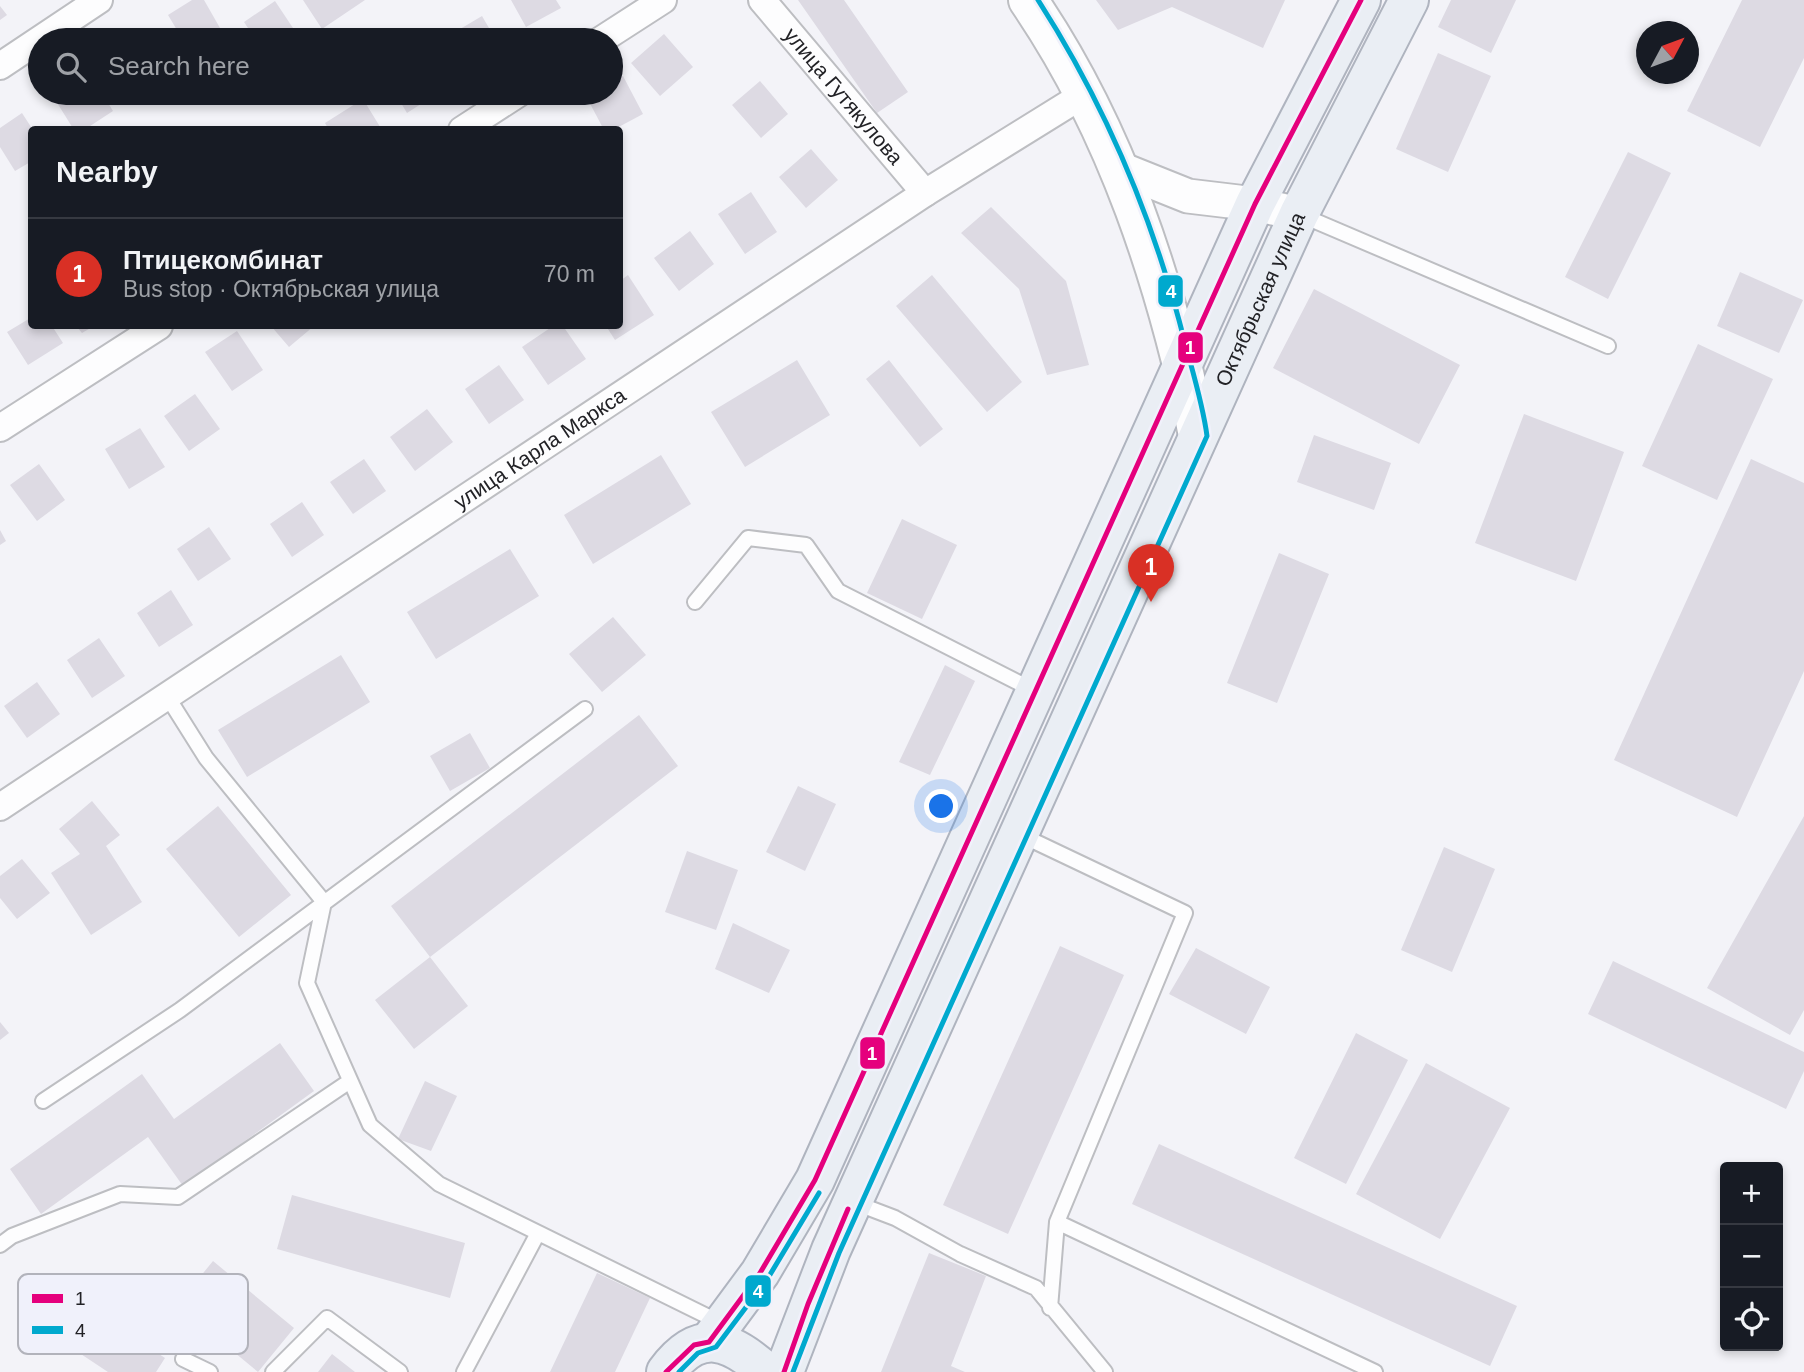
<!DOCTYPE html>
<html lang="en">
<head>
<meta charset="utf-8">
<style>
  body { margin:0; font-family:Arial,sans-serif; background:#242831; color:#f1f3f6 }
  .controls { position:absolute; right:21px; bottom:21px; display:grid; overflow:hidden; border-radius:7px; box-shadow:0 4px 10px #0003 }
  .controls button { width:63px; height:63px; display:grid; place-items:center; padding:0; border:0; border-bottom:2px solid #363941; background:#171b24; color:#f1f3f6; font:35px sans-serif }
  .compass { position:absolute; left:1636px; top:21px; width:63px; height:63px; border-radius:50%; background:#171b24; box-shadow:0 4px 10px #0003; rotate:49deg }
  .you { position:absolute; left:942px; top:807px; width:24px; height:24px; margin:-18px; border:5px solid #fff; border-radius:50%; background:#1a73e8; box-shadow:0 0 0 10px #1a73e833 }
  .badge { display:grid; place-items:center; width:46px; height:46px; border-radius:50%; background:#d93025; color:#fff; font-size:23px; font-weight:700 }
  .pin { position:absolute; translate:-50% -58px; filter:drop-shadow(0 2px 4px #0008) }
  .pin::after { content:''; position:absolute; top:37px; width:24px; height:21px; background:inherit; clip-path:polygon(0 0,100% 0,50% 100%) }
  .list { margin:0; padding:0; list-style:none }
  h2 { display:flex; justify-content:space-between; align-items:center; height:91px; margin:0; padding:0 28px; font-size:30px }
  h2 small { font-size:23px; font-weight:400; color:#9ea1a6 }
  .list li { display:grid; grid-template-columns:46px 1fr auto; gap:21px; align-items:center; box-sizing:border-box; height:112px; padding:0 28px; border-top:2px solid #363941 }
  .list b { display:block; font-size:26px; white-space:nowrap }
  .list p { margin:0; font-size:23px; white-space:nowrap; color:#9ea1a6 }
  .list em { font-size:23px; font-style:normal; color:#9ea1a6 }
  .icon { flex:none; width:38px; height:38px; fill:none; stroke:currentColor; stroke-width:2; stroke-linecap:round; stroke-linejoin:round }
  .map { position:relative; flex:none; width:1804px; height:1372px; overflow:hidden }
  .search { position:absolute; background:#171b24; box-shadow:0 4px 10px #0003; left:28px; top:28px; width:595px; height:77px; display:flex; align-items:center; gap:18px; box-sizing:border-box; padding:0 24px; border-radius:38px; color:#9ea1a6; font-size:26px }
  .panel { position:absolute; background:#171b24; box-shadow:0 4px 10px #0003; left:28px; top:126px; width:595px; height:203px; border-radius:7px }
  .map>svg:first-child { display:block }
  .building { fill:#dddae3 }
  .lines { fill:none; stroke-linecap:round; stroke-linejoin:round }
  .service-casing { stroke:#bdbec2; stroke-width:18 }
  .minor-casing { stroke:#bdbec2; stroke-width:30 }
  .tertiary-casing { stroke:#bdbec2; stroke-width:37 }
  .secondary-casing { stroke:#bdbec2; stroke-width:42 }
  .primary-casing { stroke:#afb4bf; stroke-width:42 }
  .service { stroke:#fdfdfe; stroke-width:14 }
  .minor { stroke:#fdfdfe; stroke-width:26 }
  .tertiary { stroke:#fdfdfe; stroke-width:33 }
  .secondary { stroke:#fdfdfe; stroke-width:38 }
  .primary { stroke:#eaeef4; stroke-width:38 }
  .bus-1-casing { stroke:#f0f1fb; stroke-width:10 }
  .bus-2-casing { stroke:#f0f1fb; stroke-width:10 }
  .bus-1 { stroke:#e5007d; stroke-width:5 }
  .bus-2 { stroke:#00a9ce; stroke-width:5 }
  .labels { text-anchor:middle; stroke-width:5; stroke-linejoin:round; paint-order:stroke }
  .street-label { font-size:21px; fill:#222226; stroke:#f0f1fb }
  .key { fill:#f0f1fb; stroke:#b2b3bb; stroke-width:2 }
  .key-label { font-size:19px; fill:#222226 }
  .line-badge { stroke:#f0f1fb; stroke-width:2.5 }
  .badge-label { font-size:19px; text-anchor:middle; font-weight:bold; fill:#fff }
</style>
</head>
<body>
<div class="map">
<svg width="1804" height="1372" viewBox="0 0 1804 1372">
  <rect width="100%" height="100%" fill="#f3f3f8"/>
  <path class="building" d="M192,0H204L224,35L215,40H183L168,15Z
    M303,0H365L322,29Z
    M511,0H556L561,8L526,27Z
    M798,0H844L908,92L877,113Z
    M1096,0H1285L1263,48L1172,7L1118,30Z
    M1451,0H1516L1491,53L1438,27Z
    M1742,0H1804V58L1760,147L1687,111Z
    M275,1L301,40H256L244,22Z
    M0,6L7,15L0,20Z
    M482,16L496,40H453L450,35Z
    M146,30L153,40H129Z
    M664,34L693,67L660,96L631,63Z
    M1438,53L1491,76L1448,172L1396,149Z
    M623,76L643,114L613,130H604L586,96L592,93H611V83Z
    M760,81L788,114L761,138L732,105Z
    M51,93H102L113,111L84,130H74Z
    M395,93H438L407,113Z
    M363,99L382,130H329L325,123Z
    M22,113L33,130L32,161L15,171L0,147V128Z
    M811,149L838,180L806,208L779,177Z
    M1628,152L1671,173L1608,299L1565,277Z
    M751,192L777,232L745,254L718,214Z
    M991,207L1066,281L1089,365L1047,375L1019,289L961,233Z
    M690,231L714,264L679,291L654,258Z
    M1740,272L1803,300L1779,353L1717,326Z
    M628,275L654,315L615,340L606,326H620V281Z
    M932,275L1022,382L987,412L896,306Z
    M1314,289L1460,365L1419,444L1273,368Z
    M32,317V326H52L63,343L28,365L7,332Z
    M76,326H94L82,333Z
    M271,326H314L289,347Z
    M553,326H563L586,359L548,385L522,347Z
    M237,331L263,370L232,391L205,352Z
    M1698,344L1773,379L1717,500L1642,466Z
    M797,360L830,415L745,467L711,412Z
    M889,360L943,429L920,447L866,379Z
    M499,365L524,400L489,424L465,389Z
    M195,394L220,429L189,451L164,416Z
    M427,409L453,442L415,471L390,437Z
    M1524,414L1624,452L1576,581L1475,543Z
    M140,428L165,467L129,489L105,449Z
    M1314,435L1391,463L1374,510L1297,482Z
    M661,455L691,504L593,564L564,515Z
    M364,459L386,491L353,514L330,482Z
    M1751,459L1804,483V671L1737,817L1614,760Z
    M39,464L65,500L37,521L10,485Z
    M302,502L324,535L292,557L270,524Z
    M902,519L957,545L922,619L867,593Z
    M209,527L231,559L198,581L177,549Z
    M0,530L6,541L0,545Z
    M510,549L539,596L436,659L407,612Z
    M1279,553L1329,574L1277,703L1227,683Z
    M171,590L193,625L159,647L137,613Z
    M613,617L646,655L602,692L569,654Z
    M99,638L125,676L92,698L67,660Z
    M341,655L370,702L247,777L218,730Z
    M945,665L975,681L930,775L899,762Z
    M37,682L60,714L27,738L4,706Z
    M639,715L678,766L430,957L391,906Z
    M470,733L490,768L450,791L430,756Z
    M798,786L836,804L805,871L766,852Z
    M92,801L120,835L106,846L142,902L91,935L51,873L80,854L59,829Z
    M218,806L291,895L239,937L166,849Z
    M1804,816V1010L1790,1035L1707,988Z
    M1444,847L1495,869L1452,972L1401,950Z
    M687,851L738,870L716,930L665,912Z
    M22,859L50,893L17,919L0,898V876Z
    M733,923L790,950L769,993L715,969Z
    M1060,946L1124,975L1008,1234L943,1205Z
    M1196,948L1270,987L1246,1034L1169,994Z
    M430,957L468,1006L414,1049L375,1000Z
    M1613,961L1804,1052V1071L1786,1109L1588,1014Z
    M0,1022L9,1033L0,1040Z
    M1356,1033L1408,1060L1346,1184L1294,1158Z
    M280,1043L314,1091L183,1186L148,1137L41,1214L10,1169L142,1074L174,1119Z
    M1426,1063L1510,1108L1440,1239L1356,1194Z
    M425,1081L457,1096L431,1151L398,1139Z
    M1159,1144L1517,1306L1490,1366L1132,1204Z
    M292,1195L465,1243L450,1298L277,1249Z
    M929,1253L986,1276L951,1366L965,1372H881Z
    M213,1261L294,1328L258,1372L177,1305Z
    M597,1273L650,1298L615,1372H550Z
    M43,1277L165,1358L156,1372H108L19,1313Z
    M332,1354L355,1372H318Z"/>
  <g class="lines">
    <g class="service-casing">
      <path id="service" d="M1301,215L1608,346
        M695,602L748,538L806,545L838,591L1033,690
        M167,696L206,758L324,902L307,983L370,1125L439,1184L721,1323
        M1021,835L1185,913L1057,1222
        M43,1101L180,1010L585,709
        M853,1202L895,1218L960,1254L1036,1288L1105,1372
        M0,1245L12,1236L120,1194L178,1197L350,1081
        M1050,1308L1057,1222L1375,1372
        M183,1359L210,1372
        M273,1372L327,1318L400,1372
        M464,1372L538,1233"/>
    </g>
    <g class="minor-casing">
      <g id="minor">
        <path id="s1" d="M762,0L925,193"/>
        <path d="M601,40L663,0"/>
        <path d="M0,66L99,0"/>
        <path d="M462,130L519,93"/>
        <path d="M0,428L159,326"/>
        <path id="s2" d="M0,807L925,193L1083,95"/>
      </g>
    </g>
    <g class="tertiary-casing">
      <path id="tertiary" d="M1118,168L1188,196L1255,204L1299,214"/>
    </g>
    <g class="secondary-casing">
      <path id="secondary" d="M1028,0C1117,130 1166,282 1198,435"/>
    </g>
    <g class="primary-casing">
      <g id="primary">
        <path d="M709,1342L760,1273L815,1180L1255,204L1361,0"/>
        <path d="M666,1372C699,1327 730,1339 766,1372"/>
        <path id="s3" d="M784,1372L831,1250L1299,214L1409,0"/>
      </g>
    </g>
    <use href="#service" class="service"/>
    <use href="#minor" class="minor"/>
    <use href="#tertiary" class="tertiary"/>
    <use href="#secondary" class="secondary"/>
    <use href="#primary" class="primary"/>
    <g class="bus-1-casing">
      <path id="bus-1" d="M666,1372L694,1345L709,1342L760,1273L815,1180L1255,204L1361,0
        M784,1372L808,1304L848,1209"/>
    </g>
    <g class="bus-2-casing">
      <path id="bus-2" d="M679,1372L698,1353L716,1347L768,1278L819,1193
        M793,1372L839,1253L1207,436C1203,405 1193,373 1185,343C1154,220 1106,106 1038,0"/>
    </g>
    <use href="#bus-1" class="bus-1"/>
    <use href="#bus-2" class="bus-2"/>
  </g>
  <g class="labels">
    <g class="street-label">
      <text dy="7" stroke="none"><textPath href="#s1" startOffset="126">улица Гутякулова</textPath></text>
      <text dy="7" stroke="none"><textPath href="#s3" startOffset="1174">Октябрьская улица</textPath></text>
      <text dy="7" stroke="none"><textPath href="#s2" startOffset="648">улица Карла Маркса</textPath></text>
    </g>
  </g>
  <rect x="18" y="1274" width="230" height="80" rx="10" class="key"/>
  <rect x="32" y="1294" width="31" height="9" fill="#e5007d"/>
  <rect x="32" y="1326" width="31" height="8" fill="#00a9ce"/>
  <g class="key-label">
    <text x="75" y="1305">1</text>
    <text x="75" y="1337">4</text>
  </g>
  <g class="line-badge">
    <rect x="1157" y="274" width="27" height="34" rx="7" fill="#00a9ce"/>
    <rect x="1177" y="331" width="27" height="33" rx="7" fill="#e5007d"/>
    <rect x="859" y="1036" width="27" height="34" rx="7" fill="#e5007d"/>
    <rect x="744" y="1274" width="28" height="34" rx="7" fill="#00a9ce"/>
  </g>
  <g class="badge-label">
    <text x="1171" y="298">4</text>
    <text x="1190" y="354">1</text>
    <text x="872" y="1060">1</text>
    <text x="758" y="1298">4</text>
  </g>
</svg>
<div class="controls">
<button>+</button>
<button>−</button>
<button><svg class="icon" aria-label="locate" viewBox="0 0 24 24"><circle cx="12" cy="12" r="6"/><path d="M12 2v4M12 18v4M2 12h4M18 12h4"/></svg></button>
</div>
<svg class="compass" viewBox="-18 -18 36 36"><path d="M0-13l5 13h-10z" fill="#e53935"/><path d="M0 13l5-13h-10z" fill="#9ea1a6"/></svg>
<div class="you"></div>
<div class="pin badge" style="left:1151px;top:602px">1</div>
<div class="search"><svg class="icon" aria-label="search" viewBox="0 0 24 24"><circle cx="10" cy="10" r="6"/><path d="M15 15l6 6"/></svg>Search here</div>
<section class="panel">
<h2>Nearby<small></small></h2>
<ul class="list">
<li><span class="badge">1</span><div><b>Птицекомбинат</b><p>Bus stop · Октябрьская улица</p></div><em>70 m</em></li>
</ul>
</section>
</div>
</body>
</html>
